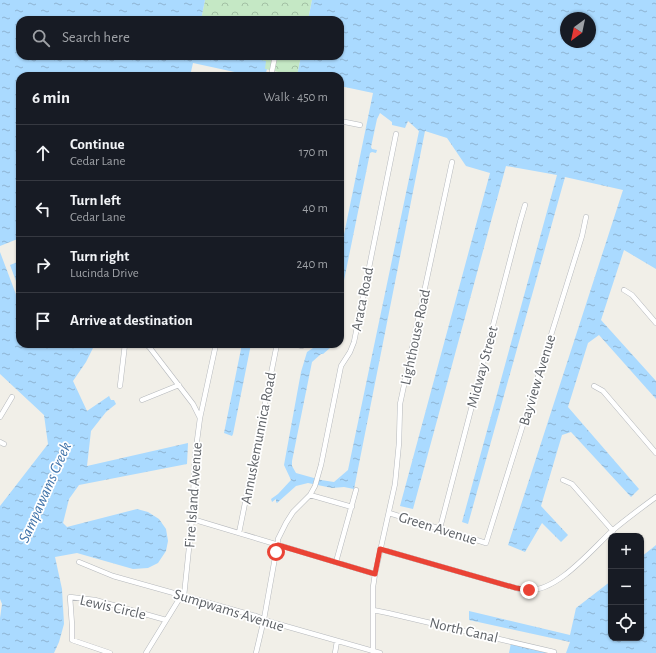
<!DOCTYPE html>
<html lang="en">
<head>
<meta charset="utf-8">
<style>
  body { margin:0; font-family:"Alegreya Sans",sans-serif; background:#20242c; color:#f1f3f6 }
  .controls { position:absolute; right:12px; bottom:12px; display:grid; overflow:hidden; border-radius:8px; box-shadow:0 1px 3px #0004 }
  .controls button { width:36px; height:36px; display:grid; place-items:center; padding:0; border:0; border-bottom:1px solid #363941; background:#171b24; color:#f1f3f6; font:20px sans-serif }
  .compass { position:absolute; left:560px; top:12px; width:36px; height:36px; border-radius:50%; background:#171b24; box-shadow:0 1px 3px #0004; rotate:213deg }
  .stop { position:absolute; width:12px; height:12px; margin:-9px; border:3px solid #ea4335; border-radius:50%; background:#fff }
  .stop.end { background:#ea4335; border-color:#fff; box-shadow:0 1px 4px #0008 }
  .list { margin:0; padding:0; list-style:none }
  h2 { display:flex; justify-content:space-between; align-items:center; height:52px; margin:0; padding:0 16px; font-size:17px }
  h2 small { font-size:13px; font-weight:400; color:#9ea1a6 }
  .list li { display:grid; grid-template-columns:26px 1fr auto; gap:12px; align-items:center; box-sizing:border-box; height:56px; padding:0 16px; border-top:1px solid #363941 }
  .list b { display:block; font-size:15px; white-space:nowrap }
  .list p { margin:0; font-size:13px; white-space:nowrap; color:#9ea1a6 }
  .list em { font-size:13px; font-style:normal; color:#9ea1a6 }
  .icon { flex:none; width:22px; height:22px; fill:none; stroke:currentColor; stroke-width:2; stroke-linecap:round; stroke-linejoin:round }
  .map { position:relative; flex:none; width:656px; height:653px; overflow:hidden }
  .search { position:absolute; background:#171b24; box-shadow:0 1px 3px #0004; left:16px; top:16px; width:328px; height:44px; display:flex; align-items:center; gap:10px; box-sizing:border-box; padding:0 14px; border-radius:12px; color:#9ea1a6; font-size:15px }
  .panel { position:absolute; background:#171b24; box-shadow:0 1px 3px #0004; left:16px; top:72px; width:328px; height:276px; border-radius:12px }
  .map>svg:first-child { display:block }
  .park { fill:url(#park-crowns) }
  .water { fill:url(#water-ripples); fill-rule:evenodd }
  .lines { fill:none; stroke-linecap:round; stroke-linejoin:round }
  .street-casing { stroke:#b5b8bc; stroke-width:5.5 }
  .street { stroke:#fff; stroke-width:4.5 }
  .route { stroke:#ea4335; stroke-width:5 }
  .labels { text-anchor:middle; stroke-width:3.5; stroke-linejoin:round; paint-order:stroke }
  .street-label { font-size:15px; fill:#5f6368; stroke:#fff }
  .water-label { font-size:16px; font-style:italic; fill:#4174aa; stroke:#fff }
</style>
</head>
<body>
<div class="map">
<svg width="656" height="653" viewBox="0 0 656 653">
  <defs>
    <pattern id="park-crowns" width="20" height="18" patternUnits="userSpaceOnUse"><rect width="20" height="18" fill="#c5e8c5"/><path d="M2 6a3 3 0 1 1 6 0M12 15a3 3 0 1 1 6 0" fill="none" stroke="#a3c0a4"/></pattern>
    <pattern id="water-ripples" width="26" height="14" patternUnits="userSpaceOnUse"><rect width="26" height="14" fill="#aadaff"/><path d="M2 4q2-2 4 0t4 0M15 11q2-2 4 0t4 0" fill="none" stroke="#8eb4d2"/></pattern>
  </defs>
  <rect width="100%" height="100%" fill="#f1efe8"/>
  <path class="park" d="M205,0H312L308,20H201Z
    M239,56H301L297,76L265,69Z"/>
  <path class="water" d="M0,0H205L201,20H20V56H239L266,61L265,69H267L265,76H253L193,63L190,76H20V238L0,246Z
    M312,0H656V269L624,250L601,320L656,381V399L599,335L588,343L568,407L639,489L631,497L571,432L562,435L541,506L568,535L561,542L542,523L525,552L508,545L623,190L565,177L468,524L462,522L557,175L506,166L413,509L400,506L490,173L466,166L447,138L425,131L354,489L344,487L332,488L308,483L296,486L277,503L276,502V499L272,502L271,499L278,494L291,480L284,465L301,372L307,352L319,344H332L330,347V348L323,354H321L312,362L292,461V466L296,473L321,480L334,482L348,470L419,131L408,121L405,128L392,125V122L380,113L377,119L371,147L372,149L377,150L376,153L372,152L370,153L340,300V254L373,93L340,86V76H297L301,56H340V20H308ZM566,18H590V42H566Z
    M0,252L20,305V344H95L86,362L73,381L87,411L109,396L111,400H114L116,404L106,412L91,431L87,466L188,443L187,464L79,485L69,499L63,523L67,527L137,509L148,512L159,519L166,529L168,541L166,551L158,563L148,568L133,569L77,553L55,557L62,589L64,624L59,642L54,653H0V618L2,604L0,599V506L48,444L44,415L0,374Z
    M20,261V292L10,265Z
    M242,344H251L233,434L232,436L224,433Z
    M656,545V653H566L570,642L469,620V611L570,635L576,608L611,581V638H641V557Z
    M511,643L558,653H509Z"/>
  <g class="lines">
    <g class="street-casing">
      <path id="street" d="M271,76L275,56
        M340,121L360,125
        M624,290L632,295L656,323
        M146,344L150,348L193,404L200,418L195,456L192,519L184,596L178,601L146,653
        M294,344L302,346
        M120,386L125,344
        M594,386L603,391L656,453
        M142,400L179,385
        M0,417L12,397
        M200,418L216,344
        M0,442L4,444
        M563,480L572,484L613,531
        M310,495L352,507
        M389,513L486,543L582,236L586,217
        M192,519L375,574
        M440,528L520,222L525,205
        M239,533L277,344
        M380,549L516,588C520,589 525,590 529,590C558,591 592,549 612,531C626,519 641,508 656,497
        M79,562L113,576L256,616L271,622L380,653
        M336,562L356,490
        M373,610L388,613L554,652
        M110,653L72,640V625L70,597L95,600L166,620
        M256,653L264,619L276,552L278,545V539L286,523L293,512L310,495L315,486L321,465L341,366L350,352L354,342L396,134
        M335,653L337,641
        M373,653V587L375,574L395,484L399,443L400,404L452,162"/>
    </g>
    <use href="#street" class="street"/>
  </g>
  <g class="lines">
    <path class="route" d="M276,552L278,545L375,574L380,549L516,588L529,590"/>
  </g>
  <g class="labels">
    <g class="street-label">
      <text transform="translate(362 299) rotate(-79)" y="5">Araca Road</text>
      <text transform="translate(415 337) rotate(-78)" y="5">Lighthouse Road</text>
      <text transform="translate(482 367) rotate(-75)" y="5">Midway Street</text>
      <text transform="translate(537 380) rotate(-73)" y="5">Bayview Avenue</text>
      <text transform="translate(258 438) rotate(-79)" y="5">Annuskemunnica Road</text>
      <text transform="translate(193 495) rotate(-86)" y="5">Fire Island Avenue</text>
      <text transform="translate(438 528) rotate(17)" y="5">Green Avenue</text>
      <text transform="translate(113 607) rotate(13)" y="5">Lewis Circle</text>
      <text transform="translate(229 610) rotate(17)" y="5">Sumpwams Avenue</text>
      <text transform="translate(464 630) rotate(13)" y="5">North Canal</text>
    </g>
    <g class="water-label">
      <text transform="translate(44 492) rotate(-66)" y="6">Sampawams Creek</text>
    </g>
  </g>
</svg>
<div class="controls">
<button>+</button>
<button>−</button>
<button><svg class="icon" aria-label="locate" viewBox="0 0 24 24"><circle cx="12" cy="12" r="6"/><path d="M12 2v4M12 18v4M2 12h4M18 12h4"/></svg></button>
</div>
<svg class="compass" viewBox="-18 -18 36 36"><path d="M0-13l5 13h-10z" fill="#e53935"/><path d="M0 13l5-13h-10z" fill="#9ea1a6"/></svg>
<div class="stop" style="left:276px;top:552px"></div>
<div class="stop end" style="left:529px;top:590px"></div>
<div class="search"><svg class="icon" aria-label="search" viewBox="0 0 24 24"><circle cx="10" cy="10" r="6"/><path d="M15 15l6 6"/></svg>Search here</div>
<section class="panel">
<h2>6 min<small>Walk · 450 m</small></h2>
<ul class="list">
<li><svg class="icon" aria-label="ahead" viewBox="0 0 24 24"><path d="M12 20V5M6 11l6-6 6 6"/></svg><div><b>Continue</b><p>Cedar Lane</p></div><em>170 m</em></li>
<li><svg class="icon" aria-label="left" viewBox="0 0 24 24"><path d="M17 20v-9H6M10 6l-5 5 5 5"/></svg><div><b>Turn left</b><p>Cedar Lane</p></div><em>40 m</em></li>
<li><svg class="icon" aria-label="right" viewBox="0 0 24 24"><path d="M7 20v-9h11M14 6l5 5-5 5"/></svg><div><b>Turn right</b><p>Lucinda Drive</p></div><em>240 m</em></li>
<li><svg class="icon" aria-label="arrive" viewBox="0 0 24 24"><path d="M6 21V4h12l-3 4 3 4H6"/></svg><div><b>Arrive at destination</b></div></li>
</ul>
</section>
</div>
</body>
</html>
